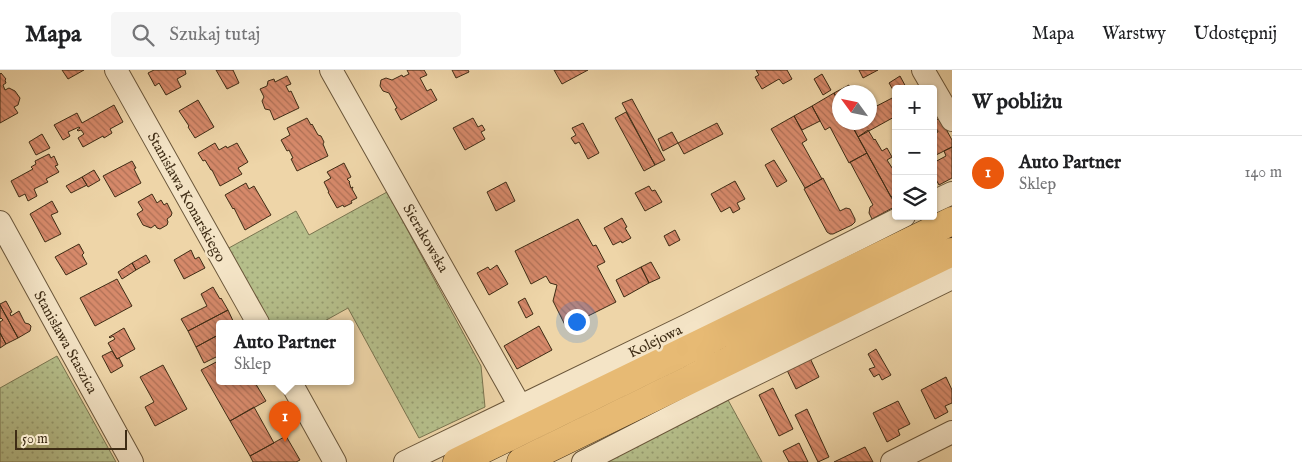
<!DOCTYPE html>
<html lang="pl">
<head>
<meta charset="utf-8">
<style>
  body { margin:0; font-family:"IM FELL English",serif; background:#f6f6f6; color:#202124 }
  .controls { position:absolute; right:15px; top:15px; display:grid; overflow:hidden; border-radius:5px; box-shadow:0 1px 4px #0004 }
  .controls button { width:45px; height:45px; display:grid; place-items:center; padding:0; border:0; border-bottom:1px solid #e0e0e0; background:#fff; color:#202124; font:25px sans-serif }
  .compass { position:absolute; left:832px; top:15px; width:45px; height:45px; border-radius:50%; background:#fff; box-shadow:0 1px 4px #0004; rotate:303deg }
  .scale { position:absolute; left:15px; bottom:12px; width:112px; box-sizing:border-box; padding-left:5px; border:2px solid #3e2c15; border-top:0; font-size:14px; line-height:18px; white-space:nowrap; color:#3e2c15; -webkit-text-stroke:4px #f4e4c6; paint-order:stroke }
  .you { position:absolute; left:576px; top:251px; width:18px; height:18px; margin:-12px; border:4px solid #fff; border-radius:50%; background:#1a73e8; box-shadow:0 0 0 8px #1a73e833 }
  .badge { display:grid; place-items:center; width:32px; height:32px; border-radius:50%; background:#ea580c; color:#fff; font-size:16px; font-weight:700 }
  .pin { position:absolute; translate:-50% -41px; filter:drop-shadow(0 1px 2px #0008) }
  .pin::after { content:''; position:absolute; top:26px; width:18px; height:15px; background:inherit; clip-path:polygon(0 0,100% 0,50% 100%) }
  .popup { position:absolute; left:216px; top:250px; width:138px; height:65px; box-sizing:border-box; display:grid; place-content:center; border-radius:5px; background:#fff; filter:drop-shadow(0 1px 4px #0005); font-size:16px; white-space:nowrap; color:#757577 }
  .popup b { font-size:19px; color:#202124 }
  .popup::after { content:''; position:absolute; left:50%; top:100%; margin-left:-10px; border:10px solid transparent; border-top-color:#fff }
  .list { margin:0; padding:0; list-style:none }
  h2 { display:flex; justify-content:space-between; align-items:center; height:65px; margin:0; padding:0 20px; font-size:21px }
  h2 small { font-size:16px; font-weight:400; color:#757577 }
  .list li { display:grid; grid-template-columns:32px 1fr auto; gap:15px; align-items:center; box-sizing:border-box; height:75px; padding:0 20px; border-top:1px solid #e0e0e0 }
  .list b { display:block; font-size:19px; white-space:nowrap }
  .list p { margin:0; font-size:16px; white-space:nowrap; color:#757577 }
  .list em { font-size:16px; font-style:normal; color:#757577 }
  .icon { flex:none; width:28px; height:28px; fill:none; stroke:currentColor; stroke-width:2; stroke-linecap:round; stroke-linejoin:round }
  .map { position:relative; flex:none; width:952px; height:392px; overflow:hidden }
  header { display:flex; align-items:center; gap:30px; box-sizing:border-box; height:70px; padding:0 25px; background:#fff; border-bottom:1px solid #e0e0e0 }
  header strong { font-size:24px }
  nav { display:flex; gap:28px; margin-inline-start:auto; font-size:18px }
  .search { width:350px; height:45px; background:#f6f6f6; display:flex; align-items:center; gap:12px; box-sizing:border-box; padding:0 18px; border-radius:5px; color:#757577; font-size:19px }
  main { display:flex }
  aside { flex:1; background:#fff }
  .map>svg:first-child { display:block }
  .grass { fill:url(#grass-dots); stroke:#7a7550 }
  .building { fill:url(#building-back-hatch); stroke:#3e2c15 }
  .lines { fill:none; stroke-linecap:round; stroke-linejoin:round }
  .minor-casing { stroke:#6a563a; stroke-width:24 }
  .highway-casing { stroke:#3e2c15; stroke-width:29 }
  .minor { stroke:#f4e4c6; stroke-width:22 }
  .highway { stroke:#e7ba74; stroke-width:28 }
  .labels { text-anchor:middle; stroke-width:5; stroke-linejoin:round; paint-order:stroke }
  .street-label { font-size:15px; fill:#3e2c15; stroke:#f4e4c6 }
</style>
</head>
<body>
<header>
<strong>Mapa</strong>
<div class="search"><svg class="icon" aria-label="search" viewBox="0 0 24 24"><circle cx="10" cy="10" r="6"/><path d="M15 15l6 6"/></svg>Szukaj tutaj</div>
<nav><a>Mapa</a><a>Warstwy</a><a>Udostępnij</a></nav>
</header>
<main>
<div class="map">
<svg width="952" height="392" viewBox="0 0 952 392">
  <defs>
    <pattern id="grass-dots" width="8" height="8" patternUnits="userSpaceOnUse" patternTransform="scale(1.25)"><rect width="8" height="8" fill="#b5be8a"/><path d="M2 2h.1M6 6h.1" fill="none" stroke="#959b70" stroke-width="1.8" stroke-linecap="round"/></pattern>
    <pattern id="building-back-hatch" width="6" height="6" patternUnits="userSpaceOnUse" patternTransform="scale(1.25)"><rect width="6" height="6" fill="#d6896a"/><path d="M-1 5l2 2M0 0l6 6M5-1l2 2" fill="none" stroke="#af7056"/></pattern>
  </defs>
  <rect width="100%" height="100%" fill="#eed5a8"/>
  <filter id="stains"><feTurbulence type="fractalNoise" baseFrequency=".004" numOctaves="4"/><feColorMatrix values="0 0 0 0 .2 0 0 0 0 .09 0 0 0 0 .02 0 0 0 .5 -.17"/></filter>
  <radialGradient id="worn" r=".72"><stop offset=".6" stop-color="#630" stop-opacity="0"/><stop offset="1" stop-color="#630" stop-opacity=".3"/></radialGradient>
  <path class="grass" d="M387,122L481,296L485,337L419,368L348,238L321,253H268L227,179L296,141L309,165Z
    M57,286L116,392H0V318Z
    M728,330L762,392H600Z"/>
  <path class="building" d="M62,0H84L68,9Z
    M154,0H185L186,4L177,9L181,17L166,25L159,13L155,16L148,3Z
    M216,0H233L239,13L227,19Z
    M407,0H424L427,5L420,8L427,21L431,19L437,30L401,50L395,39L397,38L389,23L383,21L380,16L381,10L386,8L392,10L402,5L403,7L409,4Z
    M452,0H468L469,2L456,8Z
    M554,0H588L562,14Z
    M756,0H787L792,9L783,14L779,9L762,19L755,7L759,5Z
    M859,0H878L863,8Z
    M1,3L6,9L5,10L6,13L3,15L5,20L9,18L15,21L20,28L18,35L14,37L18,43L0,53V4Z
    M822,4L831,20L823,25L814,9Z
    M287,6L291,14L286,16L289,22L291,21L299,38L274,50L270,40L265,39L262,31L264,27L260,19L267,16L268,11L274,9L275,12Z
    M900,6L907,19H896V25L889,13Z
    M849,15L853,22H839V33L834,23Z
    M834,23L839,33V52H850L867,83L849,93L830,57L825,60L812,36Z
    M896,26V46L858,67L850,52H869V40Z
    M632,29L665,90L655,95L622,33Z
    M198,30L214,57L195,68L188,57L189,56L179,41Z
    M114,35L123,52L110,59L112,63L104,68L103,66L83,77L78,68L84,64L81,60L78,61L77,60L80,58L79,57L68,62L70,66L63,70L54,55L77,43L82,53Z
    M812,36L820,51L802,60L794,46Z
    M626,42L655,95L644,101L615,48Z
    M794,46L807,70L802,73L822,109L805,118L771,59Z
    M307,48L311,55L312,54L318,65L321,66L324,72L323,74L328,86L297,101L291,89L293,88L289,80L287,81L281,70L290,65L287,58Z
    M473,48L478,57L482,55L485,60L481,62L485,69L465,80L453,58Z
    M940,48L952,70V77L936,85L933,79V64L938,62L933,52Z
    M583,53L599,83L588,89L579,72L575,74L571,68L576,65L572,58Z
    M717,53L723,64L684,84L678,73Z
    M868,60L874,70L875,69L882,81L887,78L892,87L887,90L896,104V124L891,127L858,67Z
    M672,62L678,73L663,81L658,69Z
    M42,64L50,78L36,85L29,72Z
    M215,73L219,80L226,76L227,78L237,73L248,92L238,98L242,104L220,116L212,100H211L205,90L203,91L198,83Z
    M952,77V108L939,115L933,104V93L946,86L944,81Z
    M867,83L896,136L872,149L869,143L870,137L873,135L850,92Z
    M49,84L51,88L54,86L58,95L55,96L59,102L46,109L48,112L34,119L37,126L28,131L25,124L19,127L11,111L33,99L31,97L36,94L35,91Z
    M774,90L787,111L777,117L765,95Z
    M132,91L136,98L134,99L141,113L115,127L103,106Z
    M344,93L351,107L347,109L350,112H349L351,118L353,117L352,119L357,128L351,131L352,133L344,137L343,135L337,138L328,122H329L324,112L331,108L327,102Z
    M94,100L100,110L88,117L82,107Z
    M82,107L87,115L71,123L66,116Z
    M823,108L840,141L846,138L850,139L855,149V152L852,155L833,164H830L827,162L804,119Z
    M735,111L745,129L737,133L740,139L733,143L730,137L721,142L711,124Z
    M506,112L515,131L496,141L487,122Z
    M246,113L249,119L254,116L271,145L245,160L234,138L233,139L225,125Z
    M649,116L652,121L655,120L662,132L645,141L635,123Z
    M152,124L157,133L161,130L164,135L167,133L172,143L171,146L167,149L168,152L167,155L160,159L157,158L155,155L151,158L143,155L137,144L143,140L138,132Z
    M52,131L58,142L51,145L61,164L45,172L30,144Z
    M622,148L627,157L625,158L631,168L622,173L621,171L613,175L604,158Z
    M578,149L593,176L596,175L605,192L597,196L616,232L566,257L553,231L557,215L550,213L546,206L531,214L515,181Z
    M675,160L680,170L669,176L664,166Z
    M79,174L84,183L82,185L87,194L66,205L55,187Z
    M191,180L195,189L199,187L205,198L184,209L174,190Z
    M146,185L150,192L136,200L132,193Z
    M651,192L660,208L649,213L641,197Z
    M132,193L136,200L122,209L118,202Z
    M497,195L508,214L489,225L477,203L488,197L490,200Z
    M641,197L649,213L624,227L616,210Z
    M117,209L132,236L95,256L80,228Z
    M213,217L220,229L221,228L228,240L188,261L181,249L207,236L201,224Z
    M525,228L533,244L526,248L518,232Z
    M6,231L12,242L10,243L11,246L19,241L25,253L29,254L31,256L30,261L18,268L0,235V234Z
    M0,235L18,268L6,274L0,263V252L3,250L1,248L0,249Z
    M228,240L234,253H220V264L196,277L188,261Z
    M539,256L552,280L517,299L504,276Z
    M124,258L135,279L117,289L108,273L115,269L113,266L110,268L109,267Z
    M0,263L6,274L0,278Z
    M220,264V285L204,293L196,277Z
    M876,279L891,305L882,310L879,304L874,307L869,299L875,297L868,284Z
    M112,281L117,289L119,288L123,296L111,303L102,286Z
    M809,286L819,307L796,319L786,298Z
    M220,290V311H254L266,331L230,351L201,300Z
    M163,295L187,339L155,356L145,337L154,332L140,307Z
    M946,307L952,320V333L945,336L948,342L935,349L921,320Z
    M773,318L793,359L779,366L759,325Z
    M898,331L910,354L898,360L900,365L887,372L873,343Z
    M254,337L274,373L250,386L230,351Z
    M807,339L829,387L818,392L795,345Z
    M286,366L300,390L296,392H253L250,386Z
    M799,373L808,392H789L783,381Z
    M865,377L873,392H834Z"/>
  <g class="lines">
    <g class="minor-casing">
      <path id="minor" d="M116,0L258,253
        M331,0L520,336
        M923,0L952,50
        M933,132L952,123
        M0,152L132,392
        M290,311L335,392
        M405,392L688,255L904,146
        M583,392L723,320L952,208
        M892,392L952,362"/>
    </g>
    <g class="highway-casing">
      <path id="highway" d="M457,392L952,151
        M521,392L952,182"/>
    </g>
    <use href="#minor" class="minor"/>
    <use href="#highway" class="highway"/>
  </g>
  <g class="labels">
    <g class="street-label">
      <text transform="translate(187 127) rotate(61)" y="5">Stanisława Konarskiego</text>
      <text transform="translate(426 168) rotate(60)" y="5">Sierakowska</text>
      <text transform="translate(655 271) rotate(-26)" y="5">Kolejowa</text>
      <text transform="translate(66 272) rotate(61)" y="5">Stanisława Staszica</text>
    </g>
  </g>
  <rect width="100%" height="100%" filter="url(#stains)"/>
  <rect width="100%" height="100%" fill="url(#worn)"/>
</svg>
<div class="controls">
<button>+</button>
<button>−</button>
<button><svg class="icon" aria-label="layers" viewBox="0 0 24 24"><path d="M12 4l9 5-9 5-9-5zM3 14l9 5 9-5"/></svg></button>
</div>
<svg class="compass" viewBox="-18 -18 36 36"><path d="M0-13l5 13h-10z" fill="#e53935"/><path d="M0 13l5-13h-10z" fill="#757577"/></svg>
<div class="scale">50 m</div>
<div class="you"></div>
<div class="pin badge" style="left:285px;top:372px">1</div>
<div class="popup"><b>Auto Partner</b>Sklep</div>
</div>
<aside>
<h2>W pobliżu<small></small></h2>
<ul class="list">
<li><span class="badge">1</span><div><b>Auto Partner</b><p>Sklep</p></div><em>140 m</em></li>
</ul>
</aside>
</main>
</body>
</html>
